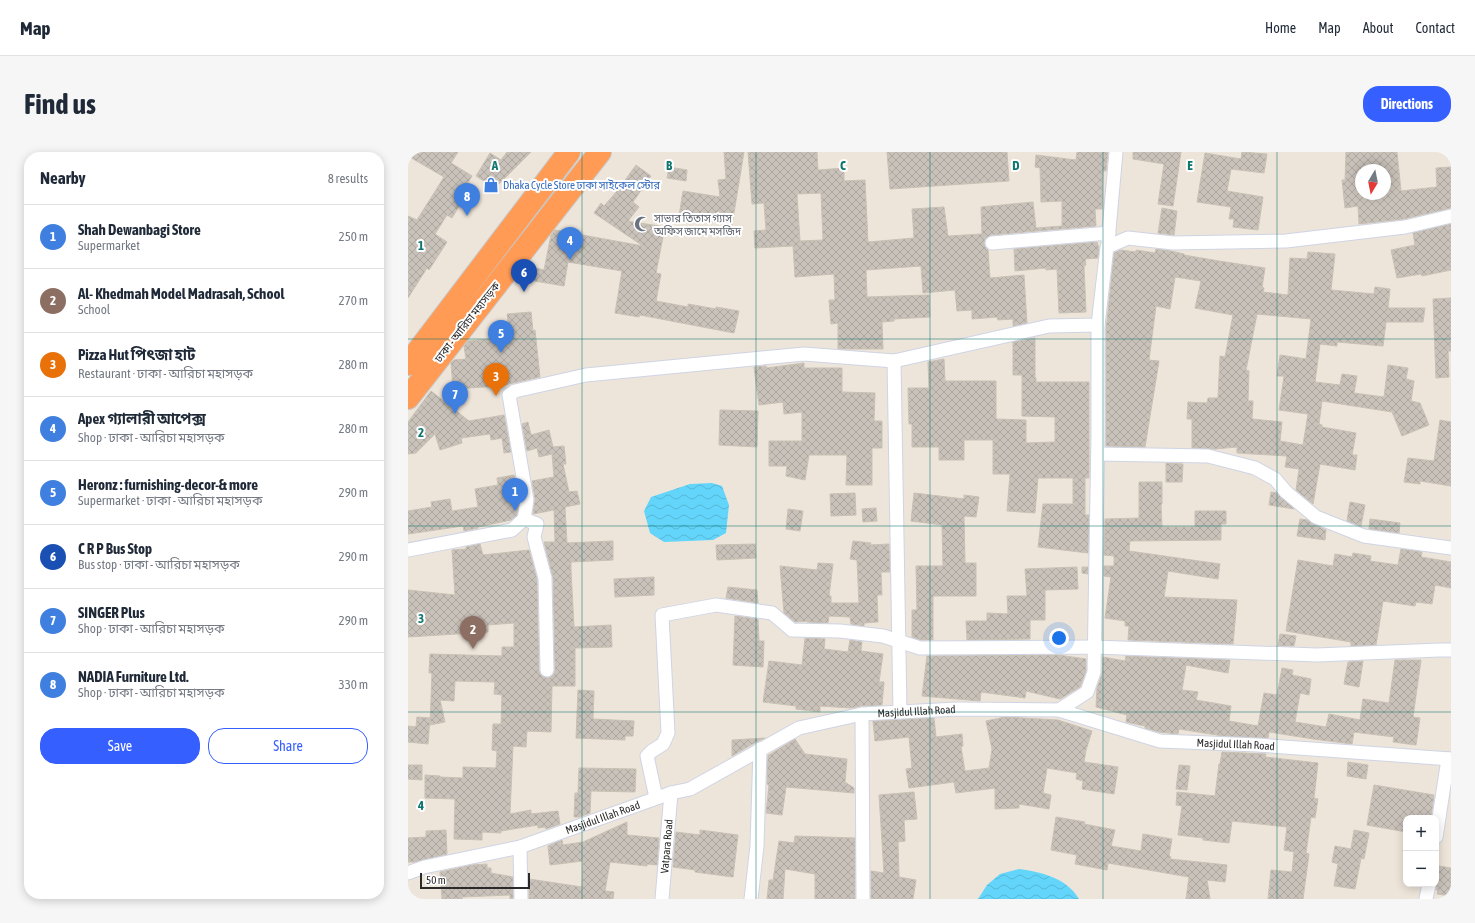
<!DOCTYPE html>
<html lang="en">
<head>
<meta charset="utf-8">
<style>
  body { margin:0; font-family:"Asap Condensed","Noto Sans Bengali",sans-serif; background:#f6f6f7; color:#1f2937 }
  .controls { position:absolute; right:12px; bottom:12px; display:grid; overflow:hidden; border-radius:8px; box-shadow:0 2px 10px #0003 }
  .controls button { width:36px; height:36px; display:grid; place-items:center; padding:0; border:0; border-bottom:1px solid #e0e1e3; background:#fff; color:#1f2937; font:20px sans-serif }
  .compass { position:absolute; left:947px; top:12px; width:36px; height:36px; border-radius:50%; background:#fff; box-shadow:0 2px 10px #0003; rotate:190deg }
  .scale { position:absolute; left:12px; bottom:10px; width:110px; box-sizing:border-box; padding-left:4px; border:2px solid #2a2a2a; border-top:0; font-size:11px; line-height:14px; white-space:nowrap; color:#2a2a2a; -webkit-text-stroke:3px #fff; paint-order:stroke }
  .you { position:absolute; left:651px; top:486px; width:14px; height:14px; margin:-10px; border:3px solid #fff; border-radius:50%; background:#1a73e8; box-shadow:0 0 0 6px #1a73e833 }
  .badge { display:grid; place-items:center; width:26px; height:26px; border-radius:50%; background:#365fff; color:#fff; font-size:13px; font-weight:700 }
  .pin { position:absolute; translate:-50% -33px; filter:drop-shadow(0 1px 2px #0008) }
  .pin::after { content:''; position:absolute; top:21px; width:14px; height:12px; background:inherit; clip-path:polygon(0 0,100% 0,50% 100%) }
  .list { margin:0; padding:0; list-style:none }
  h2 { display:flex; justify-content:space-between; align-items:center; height:52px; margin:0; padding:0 16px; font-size:17px }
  h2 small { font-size:13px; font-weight:400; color:#747a83 }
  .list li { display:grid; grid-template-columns:26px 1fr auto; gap:12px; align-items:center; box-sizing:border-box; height:64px; padding:0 16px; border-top:1px solid #e0e1e3 }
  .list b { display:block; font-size:15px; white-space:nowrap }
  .list p { margin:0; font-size:13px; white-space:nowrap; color:#747a83 }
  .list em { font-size:13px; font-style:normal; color:#747a83 }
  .actions { display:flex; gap:8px; padding:12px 16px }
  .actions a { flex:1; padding:9px 0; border:1px solid #365fff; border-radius:16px; text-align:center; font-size:14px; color:#365fff }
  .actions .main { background:#365fff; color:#fff }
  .map { position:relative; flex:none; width:1043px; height:747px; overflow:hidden; border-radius:16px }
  header { display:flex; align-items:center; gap:24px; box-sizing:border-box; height:56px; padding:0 20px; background:#fff; border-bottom:1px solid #e0e1e3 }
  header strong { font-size:19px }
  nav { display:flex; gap:22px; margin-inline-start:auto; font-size:14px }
  .intro { display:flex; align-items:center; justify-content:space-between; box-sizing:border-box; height:96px; padding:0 24px }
  h1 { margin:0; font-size:28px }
  .button { padding:10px 18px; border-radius:16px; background:#365fff; color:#fff; font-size:14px; font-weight:700 }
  main { display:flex; gap:24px; padding:0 24px }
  aside { flex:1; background:#fff; border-radius:16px; box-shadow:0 2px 10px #0003 }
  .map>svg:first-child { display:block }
  .water { fill:url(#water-waves) }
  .building { fill:url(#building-cross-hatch); stroke:#c9c1b4; fill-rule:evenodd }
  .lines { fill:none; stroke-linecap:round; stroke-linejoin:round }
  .street-casing { stroke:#cfd4e4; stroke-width:15 }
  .highway-casing { stroke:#c8c8c8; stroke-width:24 }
  .street { stroke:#fff; stroke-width:13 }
  .highway { stroke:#ff9b54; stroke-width:22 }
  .grid { fill:none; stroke:#0f766e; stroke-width:1; stroke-opacity:0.55 }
  .labels { text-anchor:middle; stroke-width:4; stroke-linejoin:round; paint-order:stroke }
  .shop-label { font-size:11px; fill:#366cbe; stroke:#fff; text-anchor:start }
  .worship-label { font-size:11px; fill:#5b616d; stroke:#fff; text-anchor:start }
  .street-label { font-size:11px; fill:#2a2a2a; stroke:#fff }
  .grid-label { font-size:13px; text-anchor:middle; font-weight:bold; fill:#0f766e; stroke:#fff; stroke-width:4; stroke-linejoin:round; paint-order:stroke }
</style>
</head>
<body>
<header>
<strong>Map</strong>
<nav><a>Home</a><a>Map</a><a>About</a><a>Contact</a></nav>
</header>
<div class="intro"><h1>Find us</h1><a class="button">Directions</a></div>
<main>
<aside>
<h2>Nearby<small>8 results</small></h2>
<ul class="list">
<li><span class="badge" style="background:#3f7fe0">1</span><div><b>Shah Dewanbagi Store</b><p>Supermarket</p></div><em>250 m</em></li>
<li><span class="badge" style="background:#8d6e63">2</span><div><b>Al- Khedmah Model Madrasah, School</b><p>School</p></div><em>270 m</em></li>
<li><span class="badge" style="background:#e8710a">3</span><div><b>Pizza Hut পিৎজা হাট</b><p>Restaurant · ঢাকা - আরিচা মহাসড়ক</p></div><em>280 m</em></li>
<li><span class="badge" style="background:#3f7fe0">4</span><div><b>Apex গ্যালারী আপেক্স</b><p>Shop · ঢাকা - আরিচা মহাসড়ক</p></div><em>280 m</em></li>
<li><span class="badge" style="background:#3f7fe0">5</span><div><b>Heronz : furnishing-decor-&amp; more</b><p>Supermarket · ঢাকা - আরিচা মহাসড়ক</p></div><em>290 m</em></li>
<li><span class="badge" style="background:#1a4fb4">6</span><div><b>C R P Bus Stop</b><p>Bus stop · ঢাকা - আরিচা মহাসড়ক</p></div><em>290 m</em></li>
<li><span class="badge" style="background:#3f7fe0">7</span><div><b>SINGER Plus</b><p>Shop · ঢাকা - আরিচা মহাসড়ক</p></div><em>290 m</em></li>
<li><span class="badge" style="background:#3f7fe0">8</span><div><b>NADIA Furniture Ltd.</b><p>Shop · ঢাকা - আরিচা মহাসড়ক</p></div><em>330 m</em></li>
</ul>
<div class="actions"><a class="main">Save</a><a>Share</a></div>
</aside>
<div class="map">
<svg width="1043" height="747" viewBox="0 0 1043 747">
  <defs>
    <pattern id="water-waves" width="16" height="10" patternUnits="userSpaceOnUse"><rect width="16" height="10" fill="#63d5fa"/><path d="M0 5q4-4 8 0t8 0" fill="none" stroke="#56b7d6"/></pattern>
    <pattern id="building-cross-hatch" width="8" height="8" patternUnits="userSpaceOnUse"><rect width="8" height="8" fill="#c9c2ba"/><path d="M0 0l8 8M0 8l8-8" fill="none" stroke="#ada7a0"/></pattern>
  </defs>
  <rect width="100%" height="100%" fill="#eee5da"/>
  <path class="water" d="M304,331L314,334L321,353L318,381L305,388L256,390L242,381L236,359L243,345L282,332Z
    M611,717C633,720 659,726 671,747H570L579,733L592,722Z"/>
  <path class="building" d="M0,0H50L43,11L64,24L49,49L53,51L44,66L39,63L27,82L39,90L21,118L19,116L0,146V64L9,68L36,25L0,4Z
    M99,0H123L87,36L68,24L82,1L93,8Z
    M316,0H336L324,73L271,64L275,39L312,45L310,28L318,27Z
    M340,0H409L410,18L436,16V29L457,28L460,90L506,86L504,57L536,55L540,84L574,82L573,55L625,50L628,76L654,74V49L633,50L632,16L627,15L628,3L668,8L669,0H700L698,19H695L694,57H687L688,74L583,83L577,87L576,92L580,98L582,126L616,123L619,171L605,174V167L590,168L589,165L564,167V158L549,159L547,138L515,141L513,114L458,118L459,145L521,143L522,165L486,167V169L474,170L475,197H430V171L423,172L421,148H427L426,122L387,125L385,94L347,96L346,79L358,78L356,51L344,52ZM413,41L415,88L392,89L389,42Z
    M479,0H599L601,29L482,37Z
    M725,0H773L765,54L750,52L756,12L725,7Z
    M834,0L859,2L856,21L823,17L819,39L855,45L850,78L825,75L826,67H821L823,55L789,50L797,1L833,7Z
    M938,0H989L993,39L1029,35L1028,16L1043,15V56L996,67L951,72L950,54L937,56L934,28H937ZM953,18H977V42H953Z
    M228,13L243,24L225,50L231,55L220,69L257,75L248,121L253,122L248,149L280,155V152L308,157V155L331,159L326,181L232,163L231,165L207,161L214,119L160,110L156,134L115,127L116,117L119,114L136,118L143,83L147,78L235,94L186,61L193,51L196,54L210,38Z
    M261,15L279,18L278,29L259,26Z
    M754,56L769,59L766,83L750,81Z
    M1043,72V118L1014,124L1013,122L989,126L983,98L1007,93L1005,81Z
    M689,90L690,94H691L690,106L677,107L678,113L676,114L678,160L651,161L649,117L638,118V116L607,119L606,97Z
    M748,97L763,99L776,102V103L811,109L857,116L854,135L856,136L855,140L880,143L882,106L899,107L900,100L927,102L923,138L966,142L967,135L982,137L980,156H1017L1015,170H978L975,194L929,190V194L912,192L907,230L932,233L934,222L949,224L946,241L976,245L980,213L1000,216L998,227L1006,229L1003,249L1012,251L1021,273L994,284L984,260L914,249L911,272L914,273V275L948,281L944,303H949L947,318L912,312L905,352L888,338L891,317L877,315L879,304L829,301V295L807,297L784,296V267H779L780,250L799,251L800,246H810L812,204L817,205L825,163L787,156L793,129L767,125L762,157L748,154L741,208L751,209L737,295L698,294V178L706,101L713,98L728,100V98L747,101ZM849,162L903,167L898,207L872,203L869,224H876L871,258L900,262L895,293L872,289L874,270L844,267L845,249H840L841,219L838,218Z
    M1043,146V199H1040L1041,225L1028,226L1025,147Z
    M123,160L125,179L127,178L132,225L92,234L45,237L43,211L46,208L58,207L56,194L60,189L102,185L99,162Z
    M627,186V226H628V230H681V326H677V363H681L680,401L630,395L635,352H665V326H630L627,361L599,359L602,322H585V288H556V308H531V295H504V272H501L500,236H521L520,210L536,207L537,229H588V267L618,268V291L647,290V265L614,264V223H605V190Z
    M396,211V216H434V240L467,241L466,269H474V296H464V333H438L439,303H401L397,328L378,324L379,314H361V289H394V260L376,262L375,250L351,253L346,215L358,214L359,216Z
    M23,239L61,269L96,263L103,300L96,301L94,286L83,288L82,282L53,286L54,291L32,298L27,282L8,301L0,302V270Z
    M312,258L350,259L349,295L311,293Z
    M1032,268L1043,270V334L1012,329V332L996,330L1000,306L1026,309Z
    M120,270L123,283L141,278L145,295L156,294L158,312H155L161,340L169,339L172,352L157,355L159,391L205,389V408L163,410V418L166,475L203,473L204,495L167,496V534H144L143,580L119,579L118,595L105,594L102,662L123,658V662L150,659L152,672L138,677L137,675L130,676V673L93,679V681L74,680V688L46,687L47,647L17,646V623L32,624V625L55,626V615L88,616L89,599L84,598L85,572H93L94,543L86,542L87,530L47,529L46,549L32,548L37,570L22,573L24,521H21L22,502L94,504V495H106V471L80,473V480L0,485V438L47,443L44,398L58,397V395L72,392L75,403L121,398L129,427L131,519L132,522L139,526L143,525L146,522L147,518L145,426L136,390H147L146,358L125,362L127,347L124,329L146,325L144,302L131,305L129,296L119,299L114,272Z
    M758,311L775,312L774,330H758Z
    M106,323L111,348L109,363L103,368L70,375V376L56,379L55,374L0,382V359L24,355L23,350L42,347L44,359L70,355L67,337L90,333L89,326Z
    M731,330H754V352H753L754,375H787V359H818V372H813V388L722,389L721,399L812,412L810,427L760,419L756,445L829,448L825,492L720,488L721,474H717V469L697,466L703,425L696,424V414H706V404L696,403L697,367L731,366Z
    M863,340L869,341L886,357L861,353Z
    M447,341L448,363L423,364L422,342Z
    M506,341L556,347V343L571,345L568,365L556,364L557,411H568V444H525V488H513L504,485V458H509L508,414H535L534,373L503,369Z
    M942,350L957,353L953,374L939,369Z
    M468,356L469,369L455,370L454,357Z
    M380,357L395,359L392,379L378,377Z
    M892,367L900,368L905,372L918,378L917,388L889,384Z
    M962,367L992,371L991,381L961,377Z
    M445,389L463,391L462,393L481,392L482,420H473L474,443H469L470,470L456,471V474L443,472L442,465L421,464L420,471L399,470L400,469L387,470L376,461L372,414L409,418L410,411L425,412L421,444H423V451H451L449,408L442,407Z
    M347,392L348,406L309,408L308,393Z
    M993,397L1014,400L1013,405L1043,410V436L1027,433L1024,452L1008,450L1007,454L975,449L968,493L943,494V490L878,479L890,408L925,414L927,402L944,405L945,401L963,404L962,409L990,413Z
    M669,415L670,437L637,438V468H622V487L559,488L558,469H579V461L600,462L599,444H619L617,417Z
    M674,415H680V422L674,421Z
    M246,425V443L207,445L206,427Z
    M320,435L349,438L350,451L318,446Z
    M327,464L350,467L351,489H356L355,515L325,513Z
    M872,482L888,484L886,494H870Z
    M397,486L417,487L416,497L440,500L442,488L454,490L453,499L475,502L471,530H476L474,553L453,554L443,556L412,554V560L388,557V554L355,550L361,509L394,513Z
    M650,503L678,507V519L672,535L652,547L618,539L617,546L573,540L572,549L514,544L519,504Z
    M718,504L822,508L820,521L778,513L774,538L790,540L788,548L823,554L821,569L850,574L856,541L869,543L874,516L885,518L884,523L903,527L901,543L892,541L887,570L918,575L921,562L952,568L955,547L981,551L987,508H1013L1005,565L1012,566L1008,593L985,590L986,585L946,580L944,592L905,587L861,580L860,586L815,584L771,577L770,582L751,580L737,576V574L718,570L719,563L688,555L689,536L694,522L695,505L717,509Z
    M955,509L951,535L936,532L940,510Z
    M170,538L186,539L185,567L226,569L225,584H217V588L168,586Z
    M9,565L22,566L20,592L0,590V574L8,575Z
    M597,565L650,568L684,579L678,598L676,610L710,615L706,642L674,637L675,629L668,627L669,621L639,616L635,641L643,643L641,657L611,652V656L587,657V636L548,641L546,630L501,636L498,617L504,616L501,585L467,589L465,569L526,566L528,585L554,582L555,594L553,595L557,619L581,616L584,597L578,569Z
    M357,586L348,590L324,604V588Z
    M387,587L397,602L439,607L437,630L446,636V641L378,635L374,663L358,661L361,633L359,632L360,603H361Z
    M814,600L858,602L857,605L910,611L906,646L910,647L907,666L903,665L898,701L901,702L895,747H860L863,718L884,720L886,700L876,698L879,675L824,669L821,691L795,688V686L770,683L774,654L768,653L769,640L807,644L811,612H812Z
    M940,610L960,613L958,627L939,624Z
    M0,613H14V628L0,627Z
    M771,613L782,614L779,638L768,637Z
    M171,616L228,617L227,640L183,639L182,661L171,665H166L167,641H170Z
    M966,633L1026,643L1023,666H998V680L959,673Z
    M506,640L509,667L496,668L497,689L490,690L491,725L508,728L505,747H463V719L476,721L471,643Z
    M648,665L677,670L676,672L707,678L703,694L733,699L735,682L764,687L761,704L763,705L762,707L819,713L817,730L799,728L802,747H778L781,725L700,711L699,718L667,712L669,703L643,698Z
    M219,670V683L251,686L249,713L239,712V714L202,710L197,739L206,740L205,747H121V727L174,735L175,709L142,713L140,694L154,688L155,693L175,690Z
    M38,678L39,702L7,710H0V686L18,685V679Z
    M292,678L330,683L325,725L287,720V718L265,715L268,680L292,683Z
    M946,678L961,681L956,707L953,706L947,737L926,734L930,712L924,710L927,694L943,697Z
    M387,684L447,686V747H407V722L377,717L375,747H359L361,728H365L371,689L386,691Z
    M79,712V716H83V721L105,725V747H102V743L54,745V747H34L32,720L64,713Z
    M1031,714L1043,716V744L1029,742L1030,738H1028Z"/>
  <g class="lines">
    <g class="street-casing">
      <g id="street">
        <path d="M700,89L708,0"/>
        <path d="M584,91L701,81"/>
        <path d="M486,209L492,560"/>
        <path d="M690,302L800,304L847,316L867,327L878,340L908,365L956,384L1043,396"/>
        <path d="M116,367L129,372L126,385L137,426L139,518"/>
        <path d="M0,398L104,378L116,367L119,348L101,243L107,239L178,223L396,202L486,209L641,174L690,173L699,95L720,86L765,91L878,89L997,75L1043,64"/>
        <path d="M651,558L679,540L686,520L690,282V173"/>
        <path d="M454,562L455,747"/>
        <path d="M248,646L239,604L244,599L255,592L260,581L254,463L308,453L364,461L384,478L432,479L475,484L512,496L686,495L909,503L1031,498H1043"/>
        <path d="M1028,685L1040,607"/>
        <path d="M112,695L113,747"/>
        <path id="s1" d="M0,721L16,715L112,695L263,641L282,637L391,576L454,562L549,557L651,558L752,589L849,593L1043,607"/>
        <path id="s2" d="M254,747L263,641"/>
        <path d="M343,747L349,694L352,597"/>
        <path d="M1018,747L1021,732"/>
      </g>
    </g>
    <g class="highway-casing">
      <path id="highway" d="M0,212L161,0
        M0,246L192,0"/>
    </g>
    <use href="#street" class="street"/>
    <use href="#highway" class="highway"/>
  </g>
  <path class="grid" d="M174,0V747M348,0V747M522,0V747M695,0V747M869,0V747M0,187H1043M0,374H1043M0,560H1043"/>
  <defs>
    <g id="shop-bare" transform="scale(1.2)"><path d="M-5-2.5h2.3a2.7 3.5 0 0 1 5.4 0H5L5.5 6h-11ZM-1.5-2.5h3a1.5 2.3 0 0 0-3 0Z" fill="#3f7fe0" stroke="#fff" stroke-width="2.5" paint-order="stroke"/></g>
    <g id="mosque-bare" transform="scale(1.2)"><path d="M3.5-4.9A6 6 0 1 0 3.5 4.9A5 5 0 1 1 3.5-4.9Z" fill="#6b7280" stroke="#fff" stroke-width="2.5" paint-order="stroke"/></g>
  </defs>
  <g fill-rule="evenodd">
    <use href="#shop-bare" x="83" y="33"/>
    <use href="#mosque-bare" x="234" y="72"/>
  </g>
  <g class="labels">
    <g class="shop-label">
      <text x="95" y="37">Dhaka Cycle Store ঢাকা সাইকেল স্টোর</text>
    </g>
    <g class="worship-label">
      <text x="246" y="70">সাভার তিতাস গ্যাস<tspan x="246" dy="13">অফিস জামে মসজিদ</tspan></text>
    </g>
    <g class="street-label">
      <text transform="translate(59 170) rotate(-52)" y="4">ঢাকা - আরিচা মহাসড়ক</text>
      <text dy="4" stroke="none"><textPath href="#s1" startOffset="539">Masjidul Illah Road</textPath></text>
      <text dy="4" stroke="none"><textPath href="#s1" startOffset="863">Masjidul Illah Road</textPath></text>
      <text dy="4" stroke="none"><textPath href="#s1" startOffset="203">Masjidul Illah Road</textPath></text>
      <text dy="4" stroke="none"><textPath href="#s2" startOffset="53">Vatpara Road</textPath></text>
    </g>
  </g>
  <g class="grid-label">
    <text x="87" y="18">A</text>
    <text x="261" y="18">B</text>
    <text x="435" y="18">C</text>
    <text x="608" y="18">D</text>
    <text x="782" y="18">E</text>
    <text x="13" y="98">1</text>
    <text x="13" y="285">2</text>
    <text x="13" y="471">3</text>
    <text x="13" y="658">4</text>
  </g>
</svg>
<div class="controls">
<button>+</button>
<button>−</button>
</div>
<svg class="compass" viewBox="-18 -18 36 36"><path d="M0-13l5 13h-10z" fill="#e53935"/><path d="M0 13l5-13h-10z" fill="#747a83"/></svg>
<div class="scale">50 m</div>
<div class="you"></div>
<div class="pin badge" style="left:107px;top:359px;background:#3f7fe0">1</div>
<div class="pin badge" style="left:65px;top:497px;background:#8d6e63">2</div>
<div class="pin badge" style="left:88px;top:244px;background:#e8710a">3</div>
<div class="pin badge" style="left:162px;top:108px;background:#3f7fe0">4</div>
<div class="pin badge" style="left:93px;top:201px;background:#3f7fe0">5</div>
<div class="pin badge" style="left:116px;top:140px;background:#1a4fb4">6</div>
<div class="pin badge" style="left:47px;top:262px;background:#3f7fe0">7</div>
<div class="pin badge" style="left:59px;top:64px;background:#3f7fe0">8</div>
</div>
</main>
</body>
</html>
